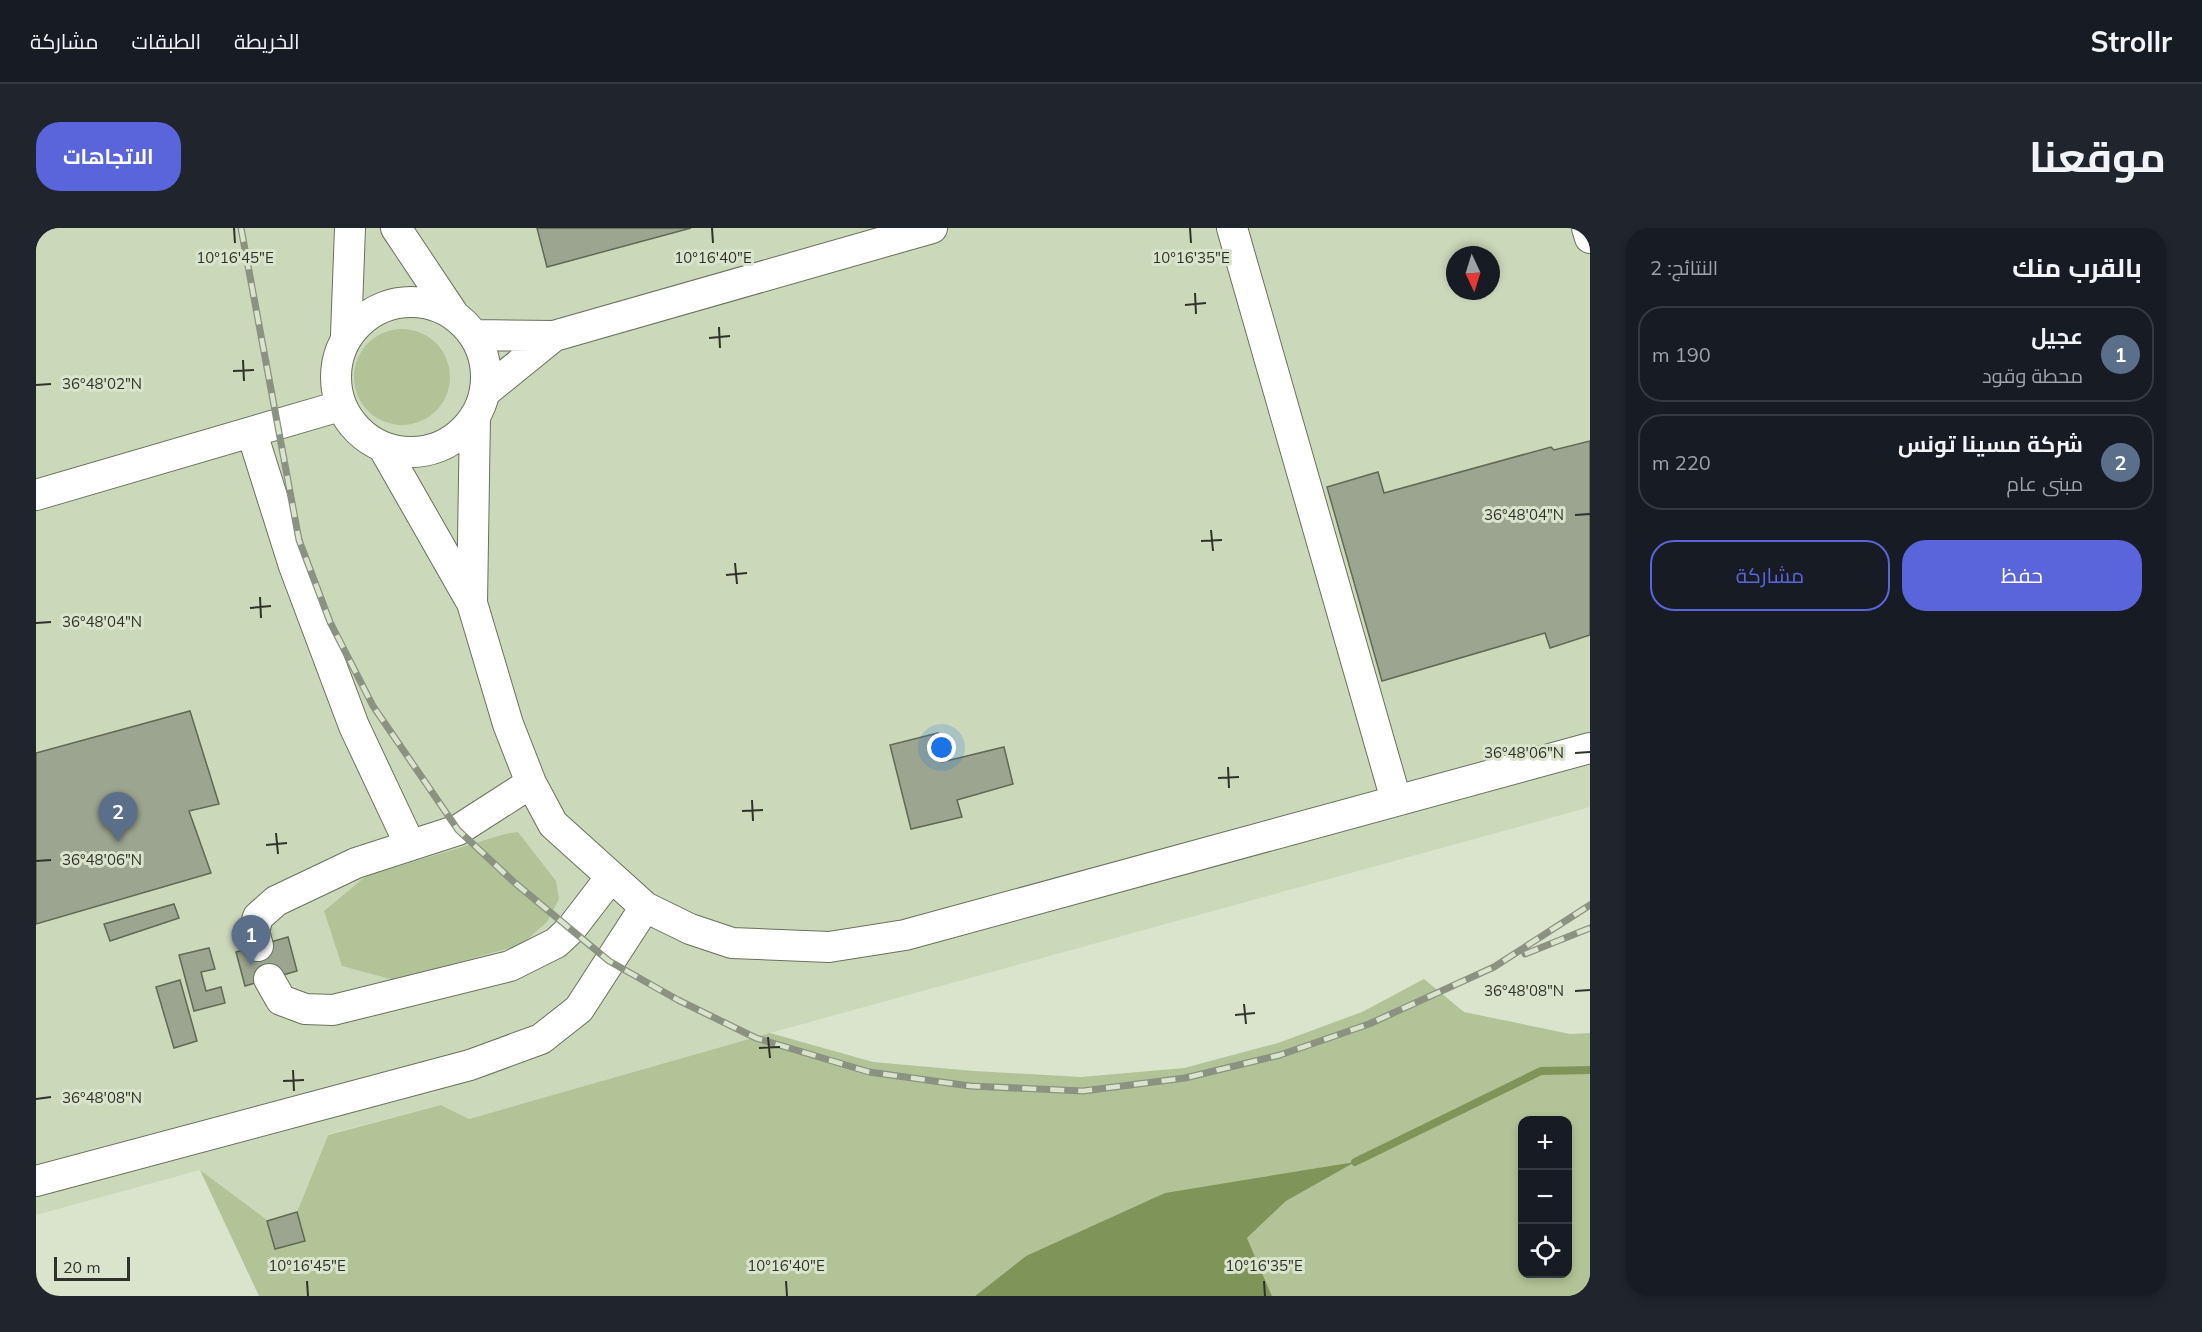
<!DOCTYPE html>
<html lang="ar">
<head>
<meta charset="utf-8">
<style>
  body { margin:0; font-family:Mulish,Cairo,sans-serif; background:#20242c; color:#f1f3f6; direction:rtl }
  .controls { position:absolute; right:18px; bottom:18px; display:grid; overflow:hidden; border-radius:12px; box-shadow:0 3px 9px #0003 }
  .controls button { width:54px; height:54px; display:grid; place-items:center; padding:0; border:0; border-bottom:2px solid #363941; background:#171b24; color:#f1f3f6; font:30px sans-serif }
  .compass { position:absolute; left:1410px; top:18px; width:54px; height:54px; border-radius:50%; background:#171b24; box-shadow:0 3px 9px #0003; rotate:176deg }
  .scale { position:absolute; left:18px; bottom:15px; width:76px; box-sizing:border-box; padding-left:6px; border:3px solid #2e3228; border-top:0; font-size:16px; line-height:21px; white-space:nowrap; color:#2e3228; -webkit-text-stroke:4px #dae4cc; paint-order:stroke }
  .you { position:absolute; left:906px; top:520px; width:21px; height:21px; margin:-15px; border:4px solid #fff; border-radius:50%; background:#1a73e8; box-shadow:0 0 0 9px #1a73e833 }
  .badge { display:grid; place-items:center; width:39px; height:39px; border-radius:50%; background:#5a64db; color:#fff; font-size:20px; font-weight:700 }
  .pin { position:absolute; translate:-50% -50px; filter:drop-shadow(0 2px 3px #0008) }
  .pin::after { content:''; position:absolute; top:32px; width:21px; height:18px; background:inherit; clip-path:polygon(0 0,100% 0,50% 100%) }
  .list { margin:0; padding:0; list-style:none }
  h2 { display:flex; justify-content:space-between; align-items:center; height:78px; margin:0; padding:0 24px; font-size:26px }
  h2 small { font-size:20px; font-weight:400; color:#9ea1a6 }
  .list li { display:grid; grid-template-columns:39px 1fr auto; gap:18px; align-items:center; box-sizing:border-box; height:96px; margin:0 12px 12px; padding:0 12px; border:2px solid #363941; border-radius:24px }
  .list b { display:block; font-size:22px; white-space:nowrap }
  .list p { margin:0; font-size:20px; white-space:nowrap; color:#9ea1a6 }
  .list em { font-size:20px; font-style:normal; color:#9ea1a6 }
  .actions { display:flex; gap:12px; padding:18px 24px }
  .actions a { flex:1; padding:14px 0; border:2px solid #5a64db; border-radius:24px; text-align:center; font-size:21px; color:#5a64db }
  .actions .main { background:#5a64db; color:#fff }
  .icon { flex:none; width:33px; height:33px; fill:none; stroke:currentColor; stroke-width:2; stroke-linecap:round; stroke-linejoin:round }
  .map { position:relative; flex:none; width:1554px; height:1068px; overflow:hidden; direction:ltr; border-radius:24px }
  header { display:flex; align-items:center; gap:36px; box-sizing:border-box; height:84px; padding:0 30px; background:#171b24; border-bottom:2px solid #363941 }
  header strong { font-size:28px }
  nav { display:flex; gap:33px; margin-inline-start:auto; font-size:21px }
  .intro { display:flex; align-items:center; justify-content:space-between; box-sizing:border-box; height:144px; padding:0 36px }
  h1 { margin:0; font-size:42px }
  .button { padding:15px 27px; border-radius:24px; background:#5a64db; color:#fff; font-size:21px; font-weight:700 }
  main { display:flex; gap:36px; padding:0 36px }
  aside { flex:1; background:#171b24; border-radius:24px; box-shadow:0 3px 9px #0003 }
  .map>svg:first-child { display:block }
  .built { fill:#ccd8ba; fill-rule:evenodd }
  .green { fill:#b2c497; fill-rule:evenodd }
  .water { fill:#7e9459 }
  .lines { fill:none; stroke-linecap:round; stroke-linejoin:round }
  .stream { stroke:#7e9459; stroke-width:8 }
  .building { fill:#9ca58f; stroke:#616954; stroke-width:1.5 }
  .minor-casing { stroke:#69715c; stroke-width:32 }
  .minor { stroke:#fff; stroke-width:30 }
  .rail-casing { stroke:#8b9281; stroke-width:7 }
  .rail { stroke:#dae4cc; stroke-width:4.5; stroke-dasharray:14; stroke-linecap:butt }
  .ticks { fill:none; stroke:#2e3228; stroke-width:2 }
  .ticks-label { font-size:15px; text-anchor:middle; fill:#2e3228; stroke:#dae4cc; stroke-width:6; stroke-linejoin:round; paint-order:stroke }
</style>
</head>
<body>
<header>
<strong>Strollr</strong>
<nav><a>الخريطة</a><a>الطبقات</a><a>مشاركة</a></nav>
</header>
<div class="intro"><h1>موقعنا</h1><a class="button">الاتجاهات</a></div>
<main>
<aside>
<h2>بالقرب منك<small>النتائج: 2</small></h2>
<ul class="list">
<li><span class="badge" style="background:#5c6f8a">1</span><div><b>عجيل</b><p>محطة وقود</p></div><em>190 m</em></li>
<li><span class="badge" style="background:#5c6f8a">2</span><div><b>شركة مسينا تونس</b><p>مبنى عام</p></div><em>220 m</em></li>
</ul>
<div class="actions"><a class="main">حفظ</a><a>مشاركة</a></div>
</aside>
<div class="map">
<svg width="1554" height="1068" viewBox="0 0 1554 1068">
  <rect width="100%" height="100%" fill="#dae4cc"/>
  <path class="built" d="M0,0H1554V579L734,805L433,891L405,877L292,906L261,984L231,993L164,942L0,987ZM1419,27H1455V63H1419Z"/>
  <path class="green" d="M318 149a48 48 0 1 1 96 0a48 48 0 1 1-96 0Z
    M482,604L520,653L523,671L511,694L485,717L358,752L306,738L288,683L330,648L469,606Z
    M1388,751L1428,784L1534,806L1554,805V1068H1236L1211,1010L1250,973L1317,934L990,1028L939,1068H223L164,942L231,992L261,984L292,907L405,877L433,891L734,805L837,834L938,843L1045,849L1148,840L1242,815L1326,784ZM1486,892H1532V1046H1486Z"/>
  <path class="water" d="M1319,934L1250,973L1211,1010L1236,1068H939L990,1028L1129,965Z"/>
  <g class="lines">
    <path class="stream" d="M1319,934L1505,843L1554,842"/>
  </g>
  <path class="building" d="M501,0H655L511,39Z
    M1554,213V407L1514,420L1509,405L1346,453L1291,259L1342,244L1348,265L1515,219L1518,222Z
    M154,483L183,576L153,583L175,645L0,696V525Z
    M902,505L906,534L968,519L977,556L921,572L926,589L875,601L854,517Z
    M138,676L143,690L74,713L68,696Z
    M252,709L261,743L209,758L200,724Z
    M173,720L179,741L165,744L170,763L185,759L189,775L158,783L143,727Z
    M144,752L161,813L138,820L120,759Z
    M261,984L269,1013L239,1021L231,993Z"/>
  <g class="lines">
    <g class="minor-casing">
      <path id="minor" d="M360,0L416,84
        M1196,0L1360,572
        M1551,0L1554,10
        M300 149a75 75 0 1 1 150 0a75 75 0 1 1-150 0Z
        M310,107L314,0
        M439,107L518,108L449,164
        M518,108L896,0
        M216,205L258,338L318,498L374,617
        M347,219L436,375L439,188
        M0,267L304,178
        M436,375L472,496L495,555L517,596L609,679L654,701L696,715L793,719L869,707L1554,520
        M222,718L218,703L222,689L240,673L320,635L422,602L495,555
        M233,751L245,772L269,781L297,782L474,738L520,715L535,701L575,649
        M0,953L434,837L505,811L543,781L609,679"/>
    </g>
    <use href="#minor" class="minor"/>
    <g class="rail-casing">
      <path id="rail" d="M205,0L263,312L294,394L337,478L422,602L479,655L573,733L642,772L720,810L833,844L934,858L1047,863L1149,850L1244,827L1333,796L1458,739L1554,677
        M1489,726L1554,700"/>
    </g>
    <use href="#rail" class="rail"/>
  </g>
  <path class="ticks" d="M198,0L199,15M676,0L677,15M1154,0L1155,15M1159,65L1160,86M1149,77L1170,75M683,99L684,120M673,110L694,108M207,132L208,153M197,143L218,142M0,157L15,156M1539,287L1554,286M1175,302L1177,323M1165,313L1186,312M699,335L701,356M690,347L711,345M224,369L225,390M214,380L235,378M0,395L15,394M1539,525L1554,524M1192,539L1193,560M1182,550L1203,549M716,572L717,593M706,583L727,582M240,605L242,626M230,617L251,615M0,633L15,632M1539,763L1554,762M1208,776L1210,796M1199,787L1219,785M732,809L734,830M723,820L744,819M257,842L258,863M247,853L268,852M0,871L15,869M271,1053L272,1068M750,1053L751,1068M1228,1053L1229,1068"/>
  <g class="ticks-label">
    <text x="199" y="35">10°16'45"E</text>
    <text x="677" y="35">10°16'40"E</text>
    <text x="1155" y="35">10°16'35"E</text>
    <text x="66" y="161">36°48'02"N</text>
    <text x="1488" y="292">36°48'04"N</text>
    <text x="66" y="399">36°48'04"N</text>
    <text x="1488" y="530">36°48'06"N</text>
    <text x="66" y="637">36°48'06"N</text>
    <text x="1488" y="768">36°48'08"N</text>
    <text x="66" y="875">36°48'08"N</text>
    <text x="271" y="1043">10°16'45"E</text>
    <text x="750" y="1043">10°16'40"E</text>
    <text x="1228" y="1043">10°16'35"E</text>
  </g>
</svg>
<div class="controls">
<button>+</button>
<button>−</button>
<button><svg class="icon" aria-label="locate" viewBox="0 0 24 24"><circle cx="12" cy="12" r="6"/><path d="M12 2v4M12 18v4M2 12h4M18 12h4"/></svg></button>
</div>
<svg class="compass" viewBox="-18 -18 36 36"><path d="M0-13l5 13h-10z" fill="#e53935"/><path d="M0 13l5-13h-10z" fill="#9ea1a6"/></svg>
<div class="scale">20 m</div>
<div class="you"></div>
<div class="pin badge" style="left:215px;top:737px;background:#5c6f8a">1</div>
<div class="pin badge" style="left:82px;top:614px;background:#5c6f8a">2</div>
</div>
</main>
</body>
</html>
